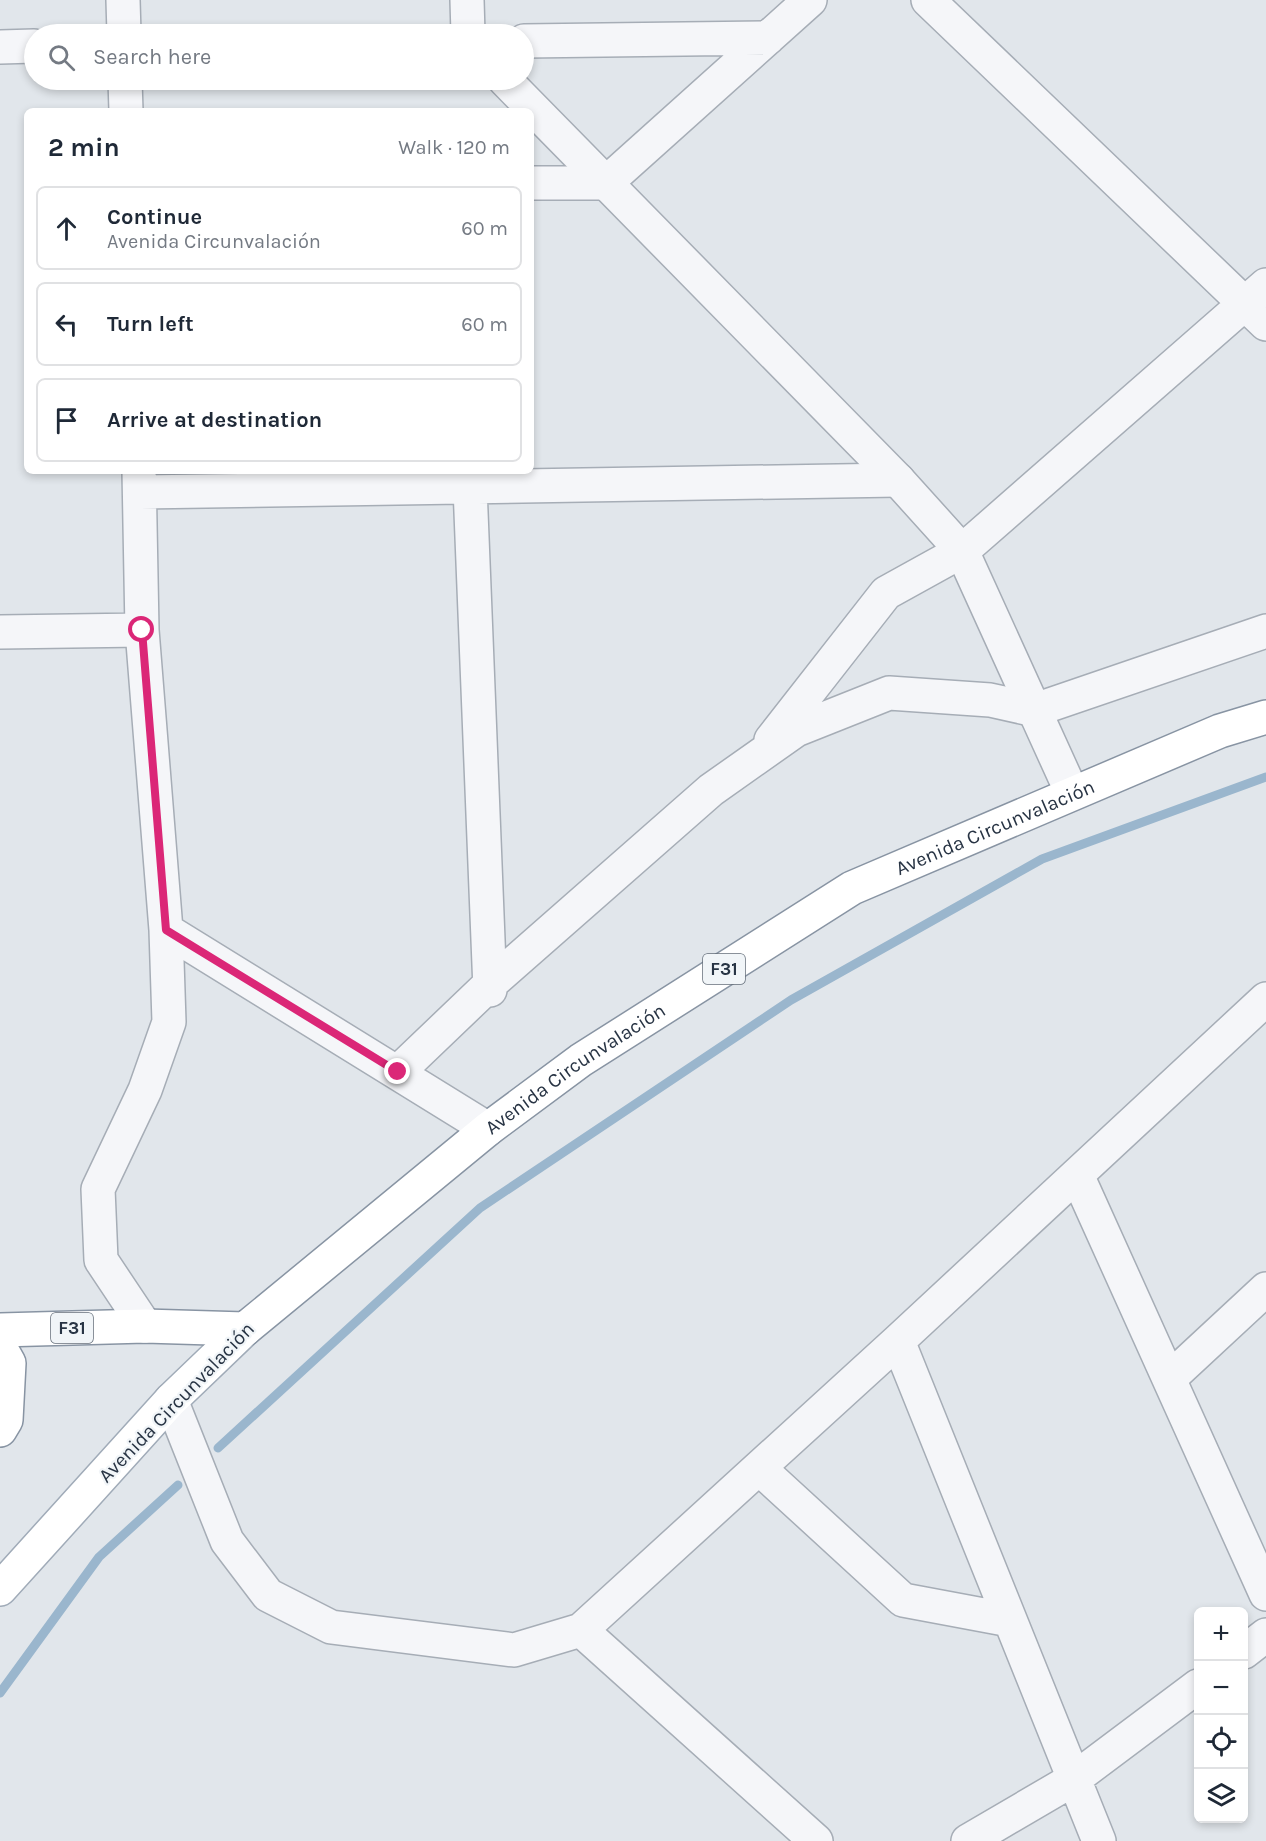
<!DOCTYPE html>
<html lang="en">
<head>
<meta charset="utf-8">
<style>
  body { margin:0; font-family:Karla,sans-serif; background:#f2f2f3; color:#1f2937 }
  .controls { position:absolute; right:18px; bottom:18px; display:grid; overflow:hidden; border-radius:9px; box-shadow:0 3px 9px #0003 }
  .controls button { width:54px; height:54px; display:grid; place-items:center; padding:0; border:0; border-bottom:2px solid #e0e1e3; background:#fff; color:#1f2937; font:30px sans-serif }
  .stop { position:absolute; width:18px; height:18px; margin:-14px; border:4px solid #db2777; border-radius:50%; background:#fff }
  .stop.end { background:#db2777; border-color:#fff; box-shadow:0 2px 6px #0008 }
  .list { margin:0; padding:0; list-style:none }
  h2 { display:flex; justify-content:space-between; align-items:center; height:78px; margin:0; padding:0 24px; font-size:26px }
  h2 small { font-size:20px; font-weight:400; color:#747a83 }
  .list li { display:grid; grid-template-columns:39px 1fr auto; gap:18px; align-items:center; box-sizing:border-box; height:84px; margin:0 12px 12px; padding:0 12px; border:2px solid #e0e1e3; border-radius:9px }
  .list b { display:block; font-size:22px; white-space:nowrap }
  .list p { margin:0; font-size:20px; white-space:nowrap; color:#747a83 }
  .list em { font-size:20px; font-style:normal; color:#747a83 }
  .icon { flex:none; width:33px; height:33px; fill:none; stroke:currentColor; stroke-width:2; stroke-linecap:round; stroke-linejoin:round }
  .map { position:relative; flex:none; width:1266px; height:1841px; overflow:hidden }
  .search { position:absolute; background:#fff; box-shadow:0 3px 9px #0003; left:24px; top:24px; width:510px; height:66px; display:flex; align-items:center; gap:15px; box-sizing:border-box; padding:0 21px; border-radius:33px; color:#747a83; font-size:22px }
  .panel { position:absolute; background:#fff; box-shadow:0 3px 9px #0003; left:24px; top:108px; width:510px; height:366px; border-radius:9px }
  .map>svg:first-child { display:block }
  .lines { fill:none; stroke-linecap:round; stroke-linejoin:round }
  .stream { stroke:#9ab6cd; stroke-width:9 }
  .minor-casing { stroke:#a6adb6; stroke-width:36 }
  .tertiary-casing { stroke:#a6adb6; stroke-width:36 }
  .primary-casing { stroke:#a0abb8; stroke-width:36 }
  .trunk-casing { stroke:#8894a3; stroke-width:36 }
  .minor { stroke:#f5f6f9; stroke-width:33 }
  .tertiary { stroke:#f5f6f9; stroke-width:33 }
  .primary { stroke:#fff; stroke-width:33 }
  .trunk { stroke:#fff; stroke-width:33 }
  .route { stroke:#db2777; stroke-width:8 }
  .labels { text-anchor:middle; stroke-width:4.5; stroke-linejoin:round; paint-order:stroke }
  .shield { fill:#f1f5f8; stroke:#646e7a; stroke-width:1.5 }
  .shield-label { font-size:18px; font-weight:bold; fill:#283444 }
  .street-label { font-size:20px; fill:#283444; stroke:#f1f5f8 }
</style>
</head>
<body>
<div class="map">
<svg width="1266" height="1841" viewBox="0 0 1266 1841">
  <rect width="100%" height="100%" fill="#e1e6eb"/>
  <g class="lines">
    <path class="stream" d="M218,1448L480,1208L791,1000L1042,859L1266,777
      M0,1693L99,1557L178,1485"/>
    <g class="minor-casing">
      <path id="minor" d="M123,0L124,34
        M467,0L468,34
        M928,0L1266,324
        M524,41L768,38
        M125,80L126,111
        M531,183H606L810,0
        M139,471L142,630L166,930L169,1022L145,1090L98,1189L101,1260L145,1326
        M470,487L490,990
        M140,492L898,480
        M0,632L142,630
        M771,740L886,593L962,551L1266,285
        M166,930L488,1129
        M398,1072L490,984L711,790L796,730L889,693L990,700L1035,710L1266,631
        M1077,1175L1266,1594
        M898,1341L1099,1841
        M1169,1379L1266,1289
        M171,1400L227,1541L268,1595L331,1627L514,1650L581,1630L898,1341L1266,999
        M759,1468L903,1600L1010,1620
        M581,1630L816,1841
        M1244,1652L1266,1635
        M968,1841L1074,1779L1198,1686"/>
    </g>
    <g class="tertiary-casing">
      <path id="tertiary" d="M0,47L34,46
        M505,80L898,480L962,551L1072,793"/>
    </g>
    <g class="primary-casing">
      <path id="primary" d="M0,1589L171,1400L245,1329"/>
    </g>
    <g class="trunk-casing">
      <g id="trunk">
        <path id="s1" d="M0,1330L145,1326L245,1329L488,1129L581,1060L852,888L1220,731L1266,717"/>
        <path d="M0,1347L9,1363L6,1420L0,1430"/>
      </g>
    </g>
    <use href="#minor" class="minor"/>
    <use href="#tertiary" class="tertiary"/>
    <use href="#primary" class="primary"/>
    <use href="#trunk" class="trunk"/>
  </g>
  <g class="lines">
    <path class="route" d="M142,630L166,930L398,1072"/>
  </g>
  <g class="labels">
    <g class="shield">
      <rect x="703" y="954" width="42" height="30" rx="4.5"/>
      <rect x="51" y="1313" width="42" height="30" rx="4.5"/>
    </g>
    <g class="shield-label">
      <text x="724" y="975">F31</text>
      <text x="72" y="1334">F31</text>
    </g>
    <g class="street-label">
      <text dy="7" stroke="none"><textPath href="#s1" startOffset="1152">Avenida Circunvalación</textPath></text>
      <text dy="7" stroke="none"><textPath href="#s1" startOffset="666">Avenida Circunvalación</textPath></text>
      <text transform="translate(176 1402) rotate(-46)" y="7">Avenida Circunvalación</text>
    </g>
  </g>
</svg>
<div class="controls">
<button>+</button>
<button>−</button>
<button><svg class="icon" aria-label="locate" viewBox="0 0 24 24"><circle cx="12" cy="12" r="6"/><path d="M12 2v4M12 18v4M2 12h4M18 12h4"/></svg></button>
<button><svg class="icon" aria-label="layers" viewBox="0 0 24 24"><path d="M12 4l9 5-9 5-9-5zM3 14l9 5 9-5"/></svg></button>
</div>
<div class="stop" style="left:142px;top:630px"></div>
<div class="stop end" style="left:398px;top:1072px"></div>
<div class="search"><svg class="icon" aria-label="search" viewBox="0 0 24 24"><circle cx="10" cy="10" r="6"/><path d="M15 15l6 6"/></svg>Search here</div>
<section class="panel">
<h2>2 min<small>Walk · 120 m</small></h2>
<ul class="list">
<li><svg class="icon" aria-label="ahead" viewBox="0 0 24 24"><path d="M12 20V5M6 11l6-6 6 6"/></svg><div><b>Continue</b><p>Avenida Circunvalación</p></div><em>60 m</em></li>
<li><svg class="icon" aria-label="left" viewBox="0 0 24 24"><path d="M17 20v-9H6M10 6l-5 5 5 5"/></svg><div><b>Turn left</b></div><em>60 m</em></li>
<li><svg class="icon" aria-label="arrive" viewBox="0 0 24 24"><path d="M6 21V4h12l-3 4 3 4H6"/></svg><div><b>Arrive at destination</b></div></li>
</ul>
</section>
</div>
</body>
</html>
